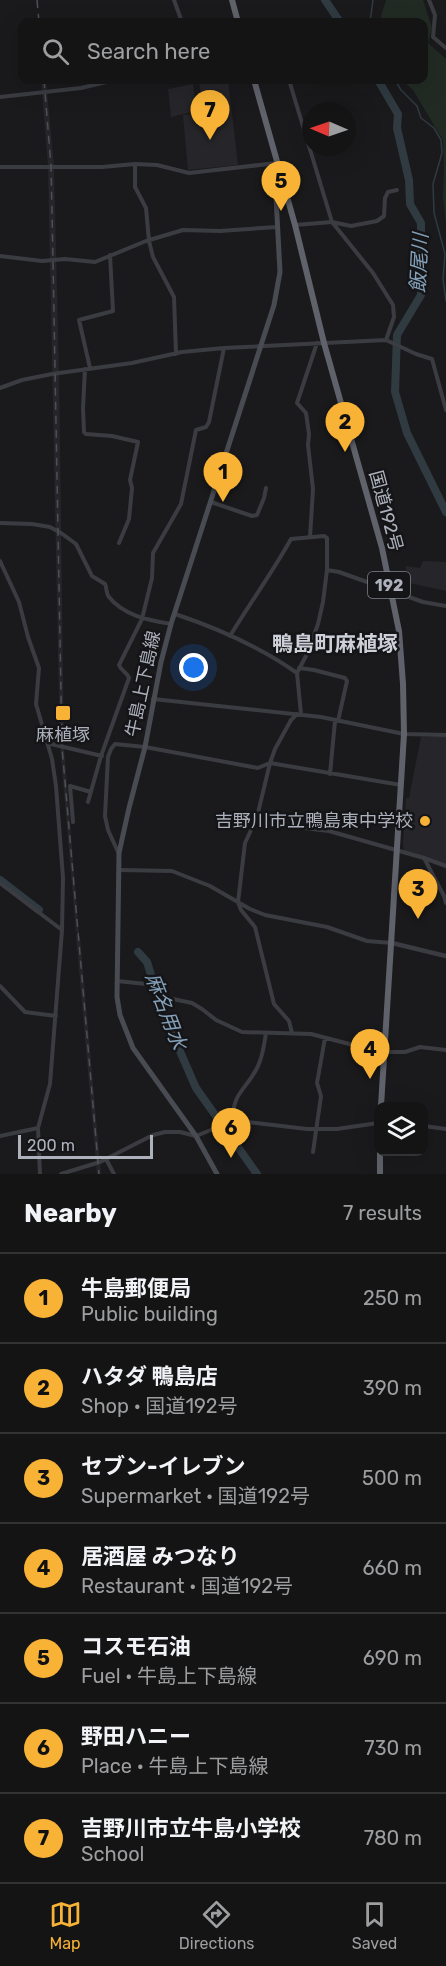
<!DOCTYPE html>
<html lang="en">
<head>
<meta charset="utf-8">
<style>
  body { margin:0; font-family:Rubik,"Noto Sans JP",sans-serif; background:#212122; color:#f1f3f6 }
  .controls { position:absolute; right:18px; bottom:18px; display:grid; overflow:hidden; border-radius:12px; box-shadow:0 6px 24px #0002 }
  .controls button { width:54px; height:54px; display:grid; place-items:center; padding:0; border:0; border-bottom:2px solid #333334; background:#141415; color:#f1f3f6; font:30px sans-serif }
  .compass { position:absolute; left:302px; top:102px; width:54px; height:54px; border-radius:50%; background:#141415; box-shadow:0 6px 24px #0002; rotate:272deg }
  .scale { position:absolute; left:18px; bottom:15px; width:135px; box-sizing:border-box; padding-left:6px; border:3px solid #acb1bc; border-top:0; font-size:16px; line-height:21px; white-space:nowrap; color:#acb1bc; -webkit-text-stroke:4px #151518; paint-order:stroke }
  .you { position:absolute; left:194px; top:668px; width:21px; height:21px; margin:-15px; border:4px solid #fff; border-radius:50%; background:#1a73e8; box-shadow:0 0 0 9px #1a73e833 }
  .badge { display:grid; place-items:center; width:39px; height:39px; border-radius:50%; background:#f8b336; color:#111; font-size:20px; font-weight:700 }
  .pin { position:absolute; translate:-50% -50px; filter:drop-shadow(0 2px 3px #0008) }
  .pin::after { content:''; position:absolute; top:32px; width:21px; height:18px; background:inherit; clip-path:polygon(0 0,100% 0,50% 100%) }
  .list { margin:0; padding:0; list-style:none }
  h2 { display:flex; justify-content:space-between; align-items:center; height:78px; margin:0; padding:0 24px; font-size:26px }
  h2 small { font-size:20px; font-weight:400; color:#9d9ea0 }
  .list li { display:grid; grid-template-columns:39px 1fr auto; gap:18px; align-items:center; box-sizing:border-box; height:90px; padding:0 24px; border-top:2px solid #333334 }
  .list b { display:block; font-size:22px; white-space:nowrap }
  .list p { margin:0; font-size:20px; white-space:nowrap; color:#9d9ea0 }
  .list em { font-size:20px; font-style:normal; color:#9d9ea0 }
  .icon { flex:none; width:33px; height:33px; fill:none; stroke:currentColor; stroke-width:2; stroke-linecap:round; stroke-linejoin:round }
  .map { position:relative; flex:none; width:446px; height:1174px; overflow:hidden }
  .search { position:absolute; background:#141415; box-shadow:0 6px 24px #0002; left:18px; right:18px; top:18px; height:66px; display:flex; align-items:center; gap:15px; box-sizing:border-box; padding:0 21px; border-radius:12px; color:#9d9ea0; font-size:22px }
  .sheet { height:708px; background:#141415 }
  nav { display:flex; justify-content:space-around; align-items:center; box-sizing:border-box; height:84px; border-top:2px solid #333334; background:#141415; font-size:16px; color:#9d9ea0 }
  nav a { display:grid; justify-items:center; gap:3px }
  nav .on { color:#f8b336 }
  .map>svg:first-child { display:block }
  .built { fill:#26262a }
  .green { fill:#212b23 }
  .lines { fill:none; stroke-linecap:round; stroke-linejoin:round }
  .stream { stroke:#2f3a41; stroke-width:1.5 }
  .river { stroke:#2f3a41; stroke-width:8 }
  .minor { stroke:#3b3c42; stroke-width:4 }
  .tertiary { stroke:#3b3c42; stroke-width:4.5 }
  .secondary { stroke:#494b52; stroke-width:5 }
  .trunk { stroke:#5f626a; stroke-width:6 }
  .rail { stroke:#4e5057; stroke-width:1.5; stroke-dasharray:8 6; stroke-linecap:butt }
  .poi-dot { fill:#f8b336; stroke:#151518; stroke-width:2 }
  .labels { text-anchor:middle; stroke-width:5; stroke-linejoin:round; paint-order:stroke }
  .shield { fill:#151518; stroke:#7f828b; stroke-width:1.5 }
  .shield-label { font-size:16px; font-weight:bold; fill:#acb1bc }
  .street-label { font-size:18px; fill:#acb1bc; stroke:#151518 }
  .poi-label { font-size:18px; fill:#acb1bc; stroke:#151518 }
  .water-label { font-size:20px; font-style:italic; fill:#83a0b8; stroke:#151518 }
  .quarter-label { font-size:21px; font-weight:bold; fill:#cdd0d8; stroke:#151518 }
</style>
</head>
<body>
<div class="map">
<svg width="446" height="1174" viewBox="0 0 446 1174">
  <rect width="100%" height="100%" fill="#1a1a1c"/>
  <path class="built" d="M41,80H46L54,166L59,373L64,747L79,933L76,932L60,746L48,166Z
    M199,80H228L238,165L188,170L183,115L203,113Z
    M193,84L196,111L171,117L168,89Z
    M423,561L446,562V591L409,583L410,579L407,578L406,566L420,568Z
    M421,737H446V864L404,851L403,844L406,798H409Z
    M76,935L80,936L101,1174H97Z"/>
  <path class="green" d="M386,0H423L432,28L428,43L446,59V224L443,196L444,169L443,140L413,90L402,80H424V22H382L381,16Z"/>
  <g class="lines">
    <path class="stream" d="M370,22L373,0
      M395,80L401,90L417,106L421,118L434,128L441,140L442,153L433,184L434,213L445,254L443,279L446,301"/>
    <path class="river" d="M325,0L340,22
      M378,80L398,114L397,128L409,180L410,204L421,223V295L397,335L395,392L407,433L446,512
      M0,880L39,910
      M138,952L147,962L162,1010L196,1088L257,1174"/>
    <path class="minor" d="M174,0L182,22
      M429,0L435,15L433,37L446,48
      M289,80L332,222L373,273L393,305L394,317L386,340
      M0,97L81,88L115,80
      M135,164V187L146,208L149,241L153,257L174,297L176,354
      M0,167H102L135,164L157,165L189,173L277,163
      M295,225L332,222L351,226L377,221L384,216L385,198L388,192L397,190
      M0,256L42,261L65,259L95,262L146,241L183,230L220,231L277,227
      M90,368L79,320L113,311L110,255
      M85,369L83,408L84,432L86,434L112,436L138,442L130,480L132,488L129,519L119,543
      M0,388L22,380L52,374L132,363L182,352L224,348L386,340L416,354L432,359L446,410
      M211,502L252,516L257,515L264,498L266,488
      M0,523L32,524L50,527L61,533L76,544L92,576L105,584C107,588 106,594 109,597C124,616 149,620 171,624
      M310,537L313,489L308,445L309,434L306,413L297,403L317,343
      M0,561L19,602L28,637L39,668L36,704L52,759L56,786L63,878L62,930L50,1084L38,1128L40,1174
      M175,614C217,628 260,647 297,673
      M230,636C250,603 272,573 291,539L324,536L327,538V570
      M299,668L314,670L345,678L347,681L338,721
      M153,699L321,717L404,734L446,735
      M301,714L297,673L307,654L318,624L323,602L327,570L339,572L423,602L446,606
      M47,743L102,756
      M330,774L335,721
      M88,802L101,756L129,678C127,672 121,671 119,665L142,619L152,578L153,553L181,504L196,430L206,427L209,422L224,348
      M73,822L70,786L91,792
      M254,822L329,831L424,858L444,896L446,903
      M118,852L108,830L105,816L108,757L111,749L115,744L145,747L258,768L270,763L401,785
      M424,858L446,866
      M119,870L172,871L210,886L250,909L265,915L327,927L367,941L392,943
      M0,883L62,930
      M117,981L156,985L163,997L192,1003L202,1009L216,1020L242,1032L311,1034L380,1052H405L420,1047L446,1050
      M0,986L25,1012L56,1016
      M292,1033L289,1021L274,1004L255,927L241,910L238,902L245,843L257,817L270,763L275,749L291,720L297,714
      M232,1122C234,1091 243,1093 256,1070C262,1059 264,1046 266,1033
      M424,1126L446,1129
      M0,1136L38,1128
      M313,1152L321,1096L317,1083L325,1038
      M106,1159L114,1174
      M61,1174L100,1162L153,1135L165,1132H180L196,1136L228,1123L240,1121L307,1129H337L378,1123"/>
    <path class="tertiary" d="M392,943L446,956"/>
    <path class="secondary" d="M217,1174L196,1136L133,1048L120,1015L117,997L119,853L129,808L145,747L161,662L171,624L274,305L280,272L276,197L278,192L285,189"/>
    <path class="trunk" d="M232,0L238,22
      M254,80L295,225L324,343L382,548L399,631L403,684L404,734L381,1106
      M380,1152V1174"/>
    <path class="rail" d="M37,0L39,22
      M44,80L51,166L53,260L62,747L99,1174"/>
  </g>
  <g class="poi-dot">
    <rect x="55" y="705" width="16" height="16" rx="3"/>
    <circle cx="425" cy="821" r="6"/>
  </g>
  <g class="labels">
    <rect class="shield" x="368" y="572" width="42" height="26" rx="4.5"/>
    <g class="shield-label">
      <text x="389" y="591">192</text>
    </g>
    <g class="street-label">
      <text transform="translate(386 511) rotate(75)" y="6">国道192号</text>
      <text transform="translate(143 684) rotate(-78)" y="6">牛島上下島線</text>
    </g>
    <g class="poi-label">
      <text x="63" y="741">麻植塚</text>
      <text x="413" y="827" text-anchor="end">吉野川市立鴨島東中学校</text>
    </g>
    <g class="water-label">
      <text transform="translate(419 263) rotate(-87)" y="7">飯尾川</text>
      <text transform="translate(166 1011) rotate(69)" y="7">麻名用水</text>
    </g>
    <g class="quarter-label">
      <text x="335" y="651">鴨島町麻植塚</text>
    </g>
  </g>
</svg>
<div class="controls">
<button><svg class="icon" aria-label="layers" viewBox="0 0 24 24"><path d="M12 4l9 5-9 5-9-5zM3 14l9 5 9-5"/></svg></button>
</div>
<svg class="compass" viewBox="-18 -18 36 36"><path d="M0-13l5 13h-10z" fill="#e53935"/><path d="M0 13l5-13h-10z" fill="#9d9ea0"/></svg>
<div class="scale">200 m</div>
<div class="you"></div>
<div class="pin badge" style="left:223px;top:502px">1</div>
<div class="pin badge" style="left:345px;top:452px">2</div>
<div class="pin badge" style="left:418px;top:919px">3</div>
<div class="pin badge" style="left:370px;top:1079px">4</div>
<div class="pin badge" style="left:281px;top:211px">5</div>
<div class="pin badge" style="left:231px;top:1158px">6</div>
<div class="pin badge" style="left:210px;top:140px">7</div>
<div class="search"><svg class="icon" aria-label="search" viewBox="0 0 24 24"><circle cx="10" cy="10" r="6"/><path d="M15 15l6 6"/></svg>Search here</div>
</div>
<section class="sheet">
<h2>Nearby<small>7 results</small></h2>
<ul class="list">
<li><span class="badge">1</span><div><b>牛島郵便局</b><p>Public building</p></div><em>250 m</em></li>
<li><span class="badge">2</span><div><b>ハタダ 鴨島店</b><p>Shop · 国道192号</p></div><em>390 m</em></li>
<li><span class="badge">3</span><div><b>セブン-イレブン</b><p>Supermarket · 国道192号</p></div><em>500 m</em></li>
<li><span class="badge">4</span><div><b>居酒屋 みつなり</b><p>Restaurant · 国道192号</p></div><em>660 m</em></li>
<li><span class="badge">5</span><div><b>コスモ石油</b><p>Fuel · 牛島上下島線</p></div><em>690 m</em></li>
<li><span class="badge">6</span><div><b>野田ハニー</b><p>Place · 牛島上下島線</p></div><em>730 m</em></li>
<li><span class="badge">7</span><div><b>吉野川市立牛島小学校</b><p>School</p></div><em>780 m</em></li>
</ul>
</section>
<nav>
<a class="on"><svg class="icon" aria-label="map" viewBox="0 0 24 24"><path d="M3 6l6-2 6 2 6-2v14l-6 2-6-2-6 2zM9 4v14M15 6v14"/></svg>Map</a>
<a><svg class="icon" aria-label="directions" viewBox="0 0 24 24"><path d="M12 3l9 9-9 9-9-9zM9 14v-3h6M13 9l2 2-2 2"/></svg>Directions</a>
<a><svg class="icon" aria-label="saved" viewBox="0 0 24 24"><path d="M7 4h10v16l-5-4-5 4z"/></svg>Saved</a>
</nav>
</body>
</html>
